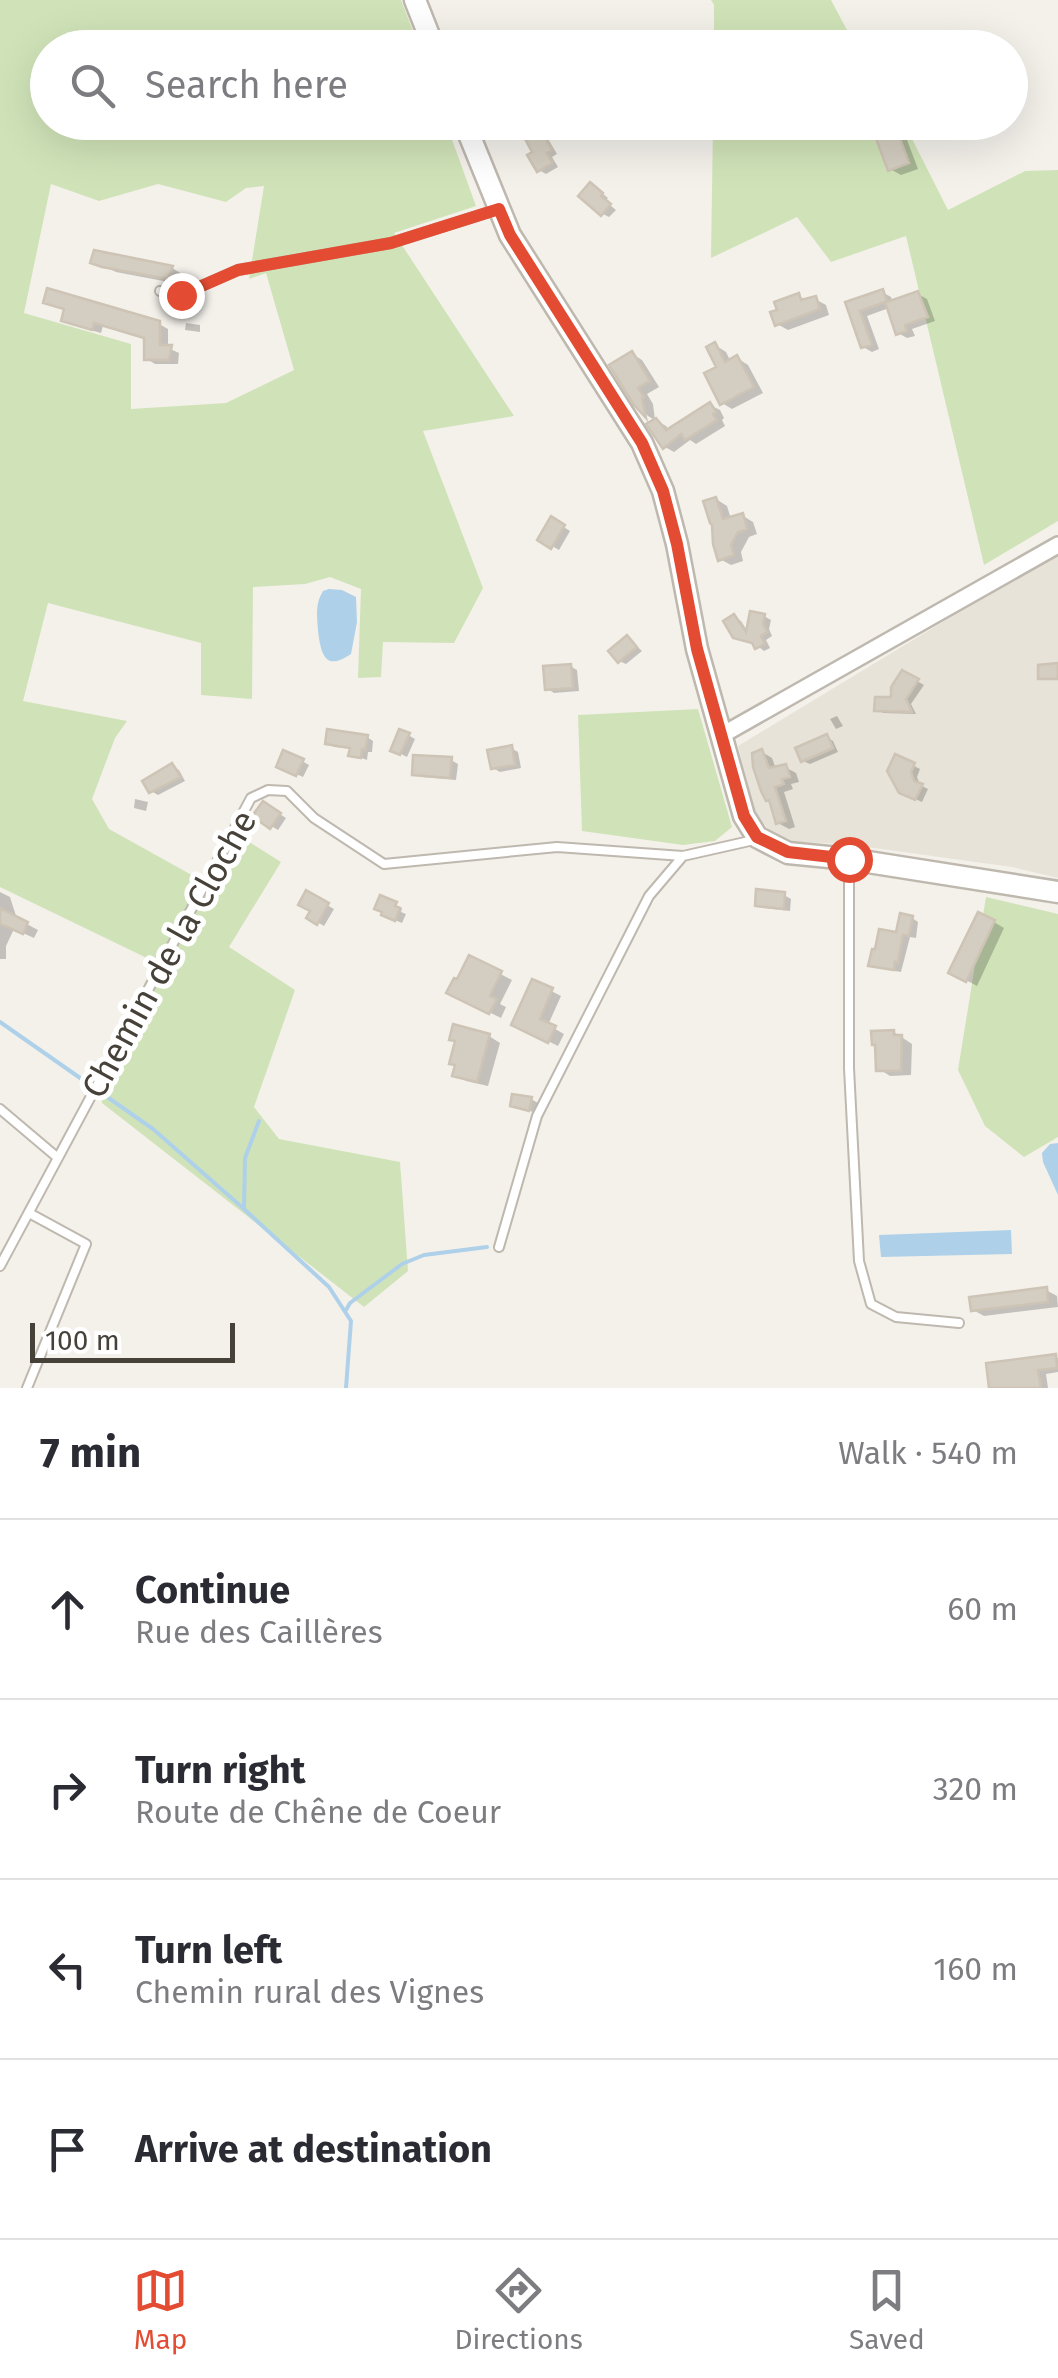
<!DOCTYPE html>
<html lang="en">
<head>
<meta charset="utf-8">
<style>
  body { margin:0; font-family:"Fira Sans",sans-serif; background:#f7f7f7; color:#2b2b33 }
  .scale { position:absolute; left:30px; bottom:25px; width:205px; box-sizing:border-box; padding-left:10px; border:5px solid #474239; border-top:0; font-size:28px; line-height:35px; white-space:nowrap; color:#474239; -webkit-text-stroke:8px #fff; paint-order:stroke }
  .stop { position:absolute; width:30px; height:30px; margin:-22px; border:8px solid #e34c33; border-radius:50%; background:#fff }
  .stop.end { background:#e34c33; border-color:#fff; box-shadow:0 2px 10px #0008 }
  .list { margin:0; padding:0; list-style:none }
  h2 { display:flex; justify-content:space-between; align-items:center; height:130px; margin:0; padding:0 40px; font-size:42px }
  h2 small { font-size:32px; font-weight:400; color:#7c7c81 }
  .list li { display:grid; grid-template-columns:65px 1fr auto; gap:30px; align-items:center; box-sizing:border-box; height:180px; padding:0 40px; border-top:2px solid #e1e1e2 }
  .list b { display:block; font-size:38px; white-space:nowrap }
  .list p { margin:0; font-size:32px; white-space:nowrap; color:#7c7c81 }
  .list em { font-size:32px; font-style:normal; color:#7c7c81 }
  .icon { flex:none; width:55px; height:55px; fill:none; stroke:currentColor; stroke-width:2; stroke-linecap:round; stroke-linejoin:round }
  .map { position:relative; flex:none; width:1058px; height:1388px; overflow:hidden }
  .search { position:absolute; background:#fff; box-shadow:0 10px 40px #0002; left:30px; right:30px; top:30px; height:110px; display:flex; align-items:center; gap:25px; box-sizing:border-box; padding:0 35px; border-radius:55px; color:#7c7c81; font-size:38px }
  .sheet { height:850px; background:#fff }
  nav { display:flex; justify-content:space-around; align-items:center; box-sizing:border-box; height:140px; border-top:2px solid #e1e1e2; background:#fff; font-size:28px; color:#7c7c81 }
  nav a { display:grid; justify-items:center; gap:5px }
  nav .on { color:#e34c33 }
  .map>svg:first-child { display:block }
  .residential { fill:#e7e3d9 }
  .green { fill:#d0e3b8; fill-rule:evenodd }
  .water { fill:#aed1e9 }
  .shadow { fill:#0003 }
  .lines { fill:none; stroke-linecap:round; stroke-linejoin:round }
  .stream { stroke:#aed1e9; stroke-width:4 }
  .building { fill:#d4cdc1; stroke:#cec4b5; stroke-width:2.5 }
  .service-casing { stroke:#beb8ae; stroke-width:12 }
  .minor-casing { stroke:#beb8ae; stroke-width:20 }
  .tertiary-casing { stroke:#beb8ae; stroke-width:25 }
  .service { stroke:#fff; stroke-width:8 }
  .minor { stroke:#fff; stroke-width:15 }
  .tertiary { stroke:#fff; stroke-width:20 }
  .route { stroke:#e34c33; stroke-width:12 }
  .labels { text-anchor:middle; stroke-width:10; stroke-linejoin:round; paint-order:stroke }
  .street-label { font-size:35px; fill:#474239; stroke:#fff }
</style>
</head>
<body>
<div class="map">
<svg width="1058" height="1388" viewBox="0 0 1058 1388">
  <rect width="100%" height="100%" fill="#f4f1eb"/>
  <path class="residential" d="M1058,552V878L1012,867L845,844L779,841L756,815L738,746Z"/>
  <path class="green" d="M0,0H401L419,47L48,48V122L446,123L476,206L394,233L514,416L423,431L483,588L454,643L383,642L381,677L358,678L361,589L330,577L305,584L253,587L252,699L201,695V643L48,603L23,701L127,721L115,738L92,799L109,829L215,888L240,836L281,862L229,947L295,990L254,1107L279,1139L400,1162L408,1271L364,1307L102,1103L100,1076L155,962L0,887ZM51,184L99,201L158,184L226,202L246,188L264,186L249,279L266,273L294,370L226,403L131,409V344L24,313Z
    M711,0H831L856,47H714V5Z
    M713,123H904L948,210L1025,171L1058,170V521L984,565L906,236L831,262L797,217L711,258Z
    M698,709L732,827L715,841L683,845L582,831L578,715Z
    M986,897L1058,914V1137L1024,1157L985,1126L958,1070Z"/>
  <path class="water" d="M329,589L342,590L356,597L357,622L351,654C325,672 321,654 318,631C317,616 315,604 323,591Z
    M1058,1143V1195L1043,1162L1042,1153L1050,1144Z
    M1011,1230L1012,1254L881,1257L879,1235Z"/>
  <path class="shadow" d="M538,122L557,154L552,157L558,167L546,174L539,170L536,153L519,123Z
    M878,122L901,124L918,169L901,175L890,169Z
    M597,189L608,198L605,201L616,210L609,217L603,214Z
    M93,261L172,268L182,274L179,284L116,272Z
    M882,292L891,297L893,302L918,294L927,299L935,321L912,329L915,336L907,338L898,333L889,308L867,316L879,349L872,352L863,347L848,304Z
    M799,296L807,301L815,299L826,305L829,315L788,330L777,324Z
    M46,301L159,324L168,329V348L179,353L178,364H155L147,359V339L103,326L101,333L72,325L64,320L66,310Z
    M186,323L200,325V332L185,330Z
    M715,345L726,352L731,362L737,358L748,365L763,393L732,409L722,403Z
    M632,354L642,360L659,387L647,394L653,404L655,420L666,426L669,430L710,405L720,410L724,418L722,420L725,426L696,444L690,440L674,452L665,447L656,421L648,416L636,403Z
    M716,499L727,506L731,519L743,516L753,522L757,534L749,537L741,552L743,561L731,565L720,559Z
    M552,520L570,531L559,550L540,539Z
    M764,616L771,620L769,629L772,636L766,640L770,648L764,651L755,644L742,640L734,617L741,621L748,632Z
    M628,638L642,651L626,664L619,661Z
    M570,666L577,670L579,691L554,693L548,689Z
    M903,673L924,685L911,704L916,714L883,713L876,709L893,699Z
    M837,716L843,726L836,729L830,719Z
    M408,735L415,739L407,757L393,750Z
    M367,737L373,741L372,752H368L367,760L351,754L352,749L334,747L328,743Z
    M827,737L833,741L838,752L810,764L803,761Z
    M511,748L518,752L521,768L500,772L493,768Z
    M762,752L772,758L776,769L785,767L796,773L799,782L791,784L793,789L784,792L795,827L789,829L778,823Z
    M897,757L920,769L917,777L920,785L928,789L922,802L909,796Z
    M451,760L458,764L456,780L421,777L415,773Z
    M302,761L309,765L303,777L285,769Z
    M172,766L179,770L185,781L158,795L151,791Z
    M135,799L148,802L146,811L134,808Z
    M264,804L286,818L278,830L255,816Z
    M0,892L10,897L17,919L38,930L34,938L14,929L6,946V959H0Z
    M307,894L334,909L324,926L309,917L313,910Z
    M784,895L791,899L790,911L765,908L758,904Z
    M382,899L402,908L401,912L406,914L402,923L390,918Z
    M912,918L918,922L916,938L910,937L901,972L878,968L871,964L877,952L898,935Z
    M994,922L1004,928L977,986L951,972Z
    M470,958L512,980L500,1004L506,1007L501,1018L460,998L458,983Z
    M534,982L561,996L548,1025L564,1034L558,1046L524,1029Z
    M894,1032L912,1044L911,1075L890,1076L879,1069Z
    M489,1036L500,1043L488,1086L466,1081L455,1074Z
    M531,1099L538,1103L536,1113L512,1105Z
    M1046,1290L1057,1296L1058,1307L984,1316L973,1310Z
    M1055,1356L1058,1358V1372L1046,1374L1048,1388H992Z"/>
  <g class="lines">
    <path class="stream" d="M0,1022L153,1129L244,1209
      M259,1121L245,1158L244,1209L329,1287L351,1321L346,1388
      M346,1310L350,1303L402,1264L424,1255L487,1247"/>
  </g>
  <path class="building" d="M516,122H536L552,150L547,153L553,163L537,172L527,155L532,152Z
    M870,122H894L909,163L888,171Z
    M590,182L603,193L601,196L611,204L601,216L578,196Z
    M94,250L173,266L168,279L102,267L90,263Z
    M47,288L160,321V345H172L169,360H144V338L94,323L92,330L61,321L64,309L43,303Z
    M883,289L887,302L918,291L928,317L905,325L907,331L896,335L885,302L860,311L872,345L861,348L845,302Z
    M799,293L801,300L816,296L820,309L775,326L770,312L777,310L774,302Z
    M715,342L725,362L737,355L754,387L720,405L704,373L716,367L706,347Z
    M632,351L650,381L638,388L644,397L642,398L646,418L634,405L609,365Z
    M710,402L716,412L713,414L717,420L685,440L681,434L663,449L646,424L656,418L666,430Z
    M716,497L723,519L743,513L747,529L738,532L731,545L734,555L718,561L713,544L712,525L710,523L703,501Z
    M551,516L565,525L551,549L537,540Z
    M750,611L765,614L763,624L767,632L761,636L765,644L755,649L752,643L733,638L723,621L734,614L746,632Z
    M627,635L637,647L618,663L608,651Z
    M1058,663V679H1038V665Z
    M571,664L573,688L545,690L543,666Z
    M902,670L919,679L906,699L912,712L874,711L875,697H891V687Z
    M327,729L368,735L365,750L362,749L361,758L348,756L350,748L325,744Z
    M399,729L410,733L400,755L390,751Z
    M827,734L833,748L801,762L795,748Z
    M512,745L515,765L491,769L487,750Z
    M762,749L769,768L786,764L790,777L782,779L784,784L775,787L786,821L776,824L769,800L766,801L761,791L753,767L752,753Z
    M283,750L304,759L296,776L276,767Z
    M895,754L915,763L911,772L914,781L923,784L915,800L899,793L887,771Z
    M413,755L452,757L450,778L412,775Z
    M172,763L181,777L149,793L142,781Z
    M263,801L281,813L270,829L252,816Z
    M756,889L785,892L784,909L755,906Z
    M306,890L329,903L317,925L306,918L310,911L298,905Z
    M380,895L397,902L395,906L400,908L395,921L381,915L382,912L374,909Z
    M0,908L28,922L23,934L0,924Z
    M978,912L995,920L966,982L948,973Z
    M900,913L913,916L909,936L903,935L898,963L895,962L894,970L868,966L872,949H875L879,929L896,932Z
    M469,955L502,971L490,996L497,999L489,1014L446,993L454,978L457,979Z
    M532,979L553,988L540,1019L556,1026L548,1043L511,1025Z
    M453,1024L490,1034L477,1082L452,1076L455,1065L449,1064L455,1041L449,1040Z
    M894,1030V1035H902L901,1071H876L875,1045H872L871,1031Z
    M512,1094L532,1097L529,1111L510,1106Z
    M1047,1287L1048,1302L971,1311L969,1297Z
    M1056,1354L1057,1368L1038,1370L1041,1388H989L986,1363Z"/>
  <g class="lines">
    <g class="service-casing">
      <path id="service" d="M160,291L181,295L238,270L391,243L499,209
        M849,859V1068L859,1261L871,1304L896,1317L959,1323
        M0,1109L58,1158
        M499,1247L537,1116L649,896L683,856
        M0,1266L251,798L268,790L287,791L314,818L384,864L557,847L683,856L754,840
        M27,1388L86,1244L29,1213"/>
    </g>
    <g class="minor-casing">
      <path id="minor" d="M722,735L1058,545"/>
    </g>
    <g class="tertiary-casing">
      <path id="tertiary" d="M415,0L434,48
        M464,122L510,235L642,443L663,491L677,544L697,649L744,816L757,837L788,853L849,859L1058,892"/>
    </g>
    <use href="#service" class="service"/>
    <use href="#minor" class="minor"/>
    <use href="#tertiary" class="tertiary"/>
  </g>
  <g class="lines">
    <path class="route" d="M181,295L238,270L391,243L499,209L510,235L642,443L663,491L677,544L697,649L744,816L757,837L788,852L849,859"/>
  </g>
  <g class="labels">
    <g class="street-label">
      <text transform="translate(169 954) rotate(-61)" y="12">Chemin de la Cloche</text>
    </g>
  </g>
</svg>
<div class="scale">100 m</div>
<div class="stop" style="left:849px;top:859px"></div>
<div class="stop end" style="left:181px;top:295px"></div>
<div class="search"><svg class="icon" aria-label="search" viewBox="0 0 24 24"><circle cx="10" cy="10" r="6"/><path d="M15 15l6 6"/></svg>Search here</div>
</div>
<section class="sheet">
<h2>7 min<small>Walk · 540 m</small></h2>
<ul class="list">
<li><svg class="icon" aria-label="ahead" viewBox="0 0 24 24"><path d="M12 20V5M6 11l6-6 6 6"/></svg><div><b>Continue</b><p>Rue des Caillères</p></div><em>60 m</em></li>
<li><svg class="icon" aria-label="right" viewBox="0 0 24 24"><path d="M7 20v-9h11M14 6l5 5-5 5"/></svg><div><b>Turn right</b><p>Route de Chêne de Coeur</p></div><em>320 m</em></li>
<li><svg class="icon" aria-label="left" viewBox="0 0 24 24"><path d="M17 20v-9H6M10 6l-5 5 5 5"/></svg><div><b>Turn left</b><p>Chemin rural des Vignes</p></div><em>160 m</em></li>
<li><svg class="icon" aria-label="arrive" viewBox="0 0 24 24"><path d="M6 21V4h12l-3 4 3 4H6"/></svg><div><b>Arrive at destination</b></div></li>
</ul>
</section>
<nav>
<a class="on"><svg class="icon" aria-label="map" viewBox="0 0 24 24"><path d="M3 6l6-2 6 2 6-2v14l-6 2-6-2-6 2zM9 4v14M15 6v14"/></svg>Map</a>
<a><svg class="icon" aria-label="directions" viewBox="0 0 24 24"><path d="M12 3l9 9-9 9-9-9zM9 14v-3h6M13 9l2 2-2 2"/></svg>Directions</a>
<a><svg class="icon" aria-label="saved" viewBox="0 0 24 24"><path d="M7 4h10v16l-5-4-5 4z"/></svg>Saved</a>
</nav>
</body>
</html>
